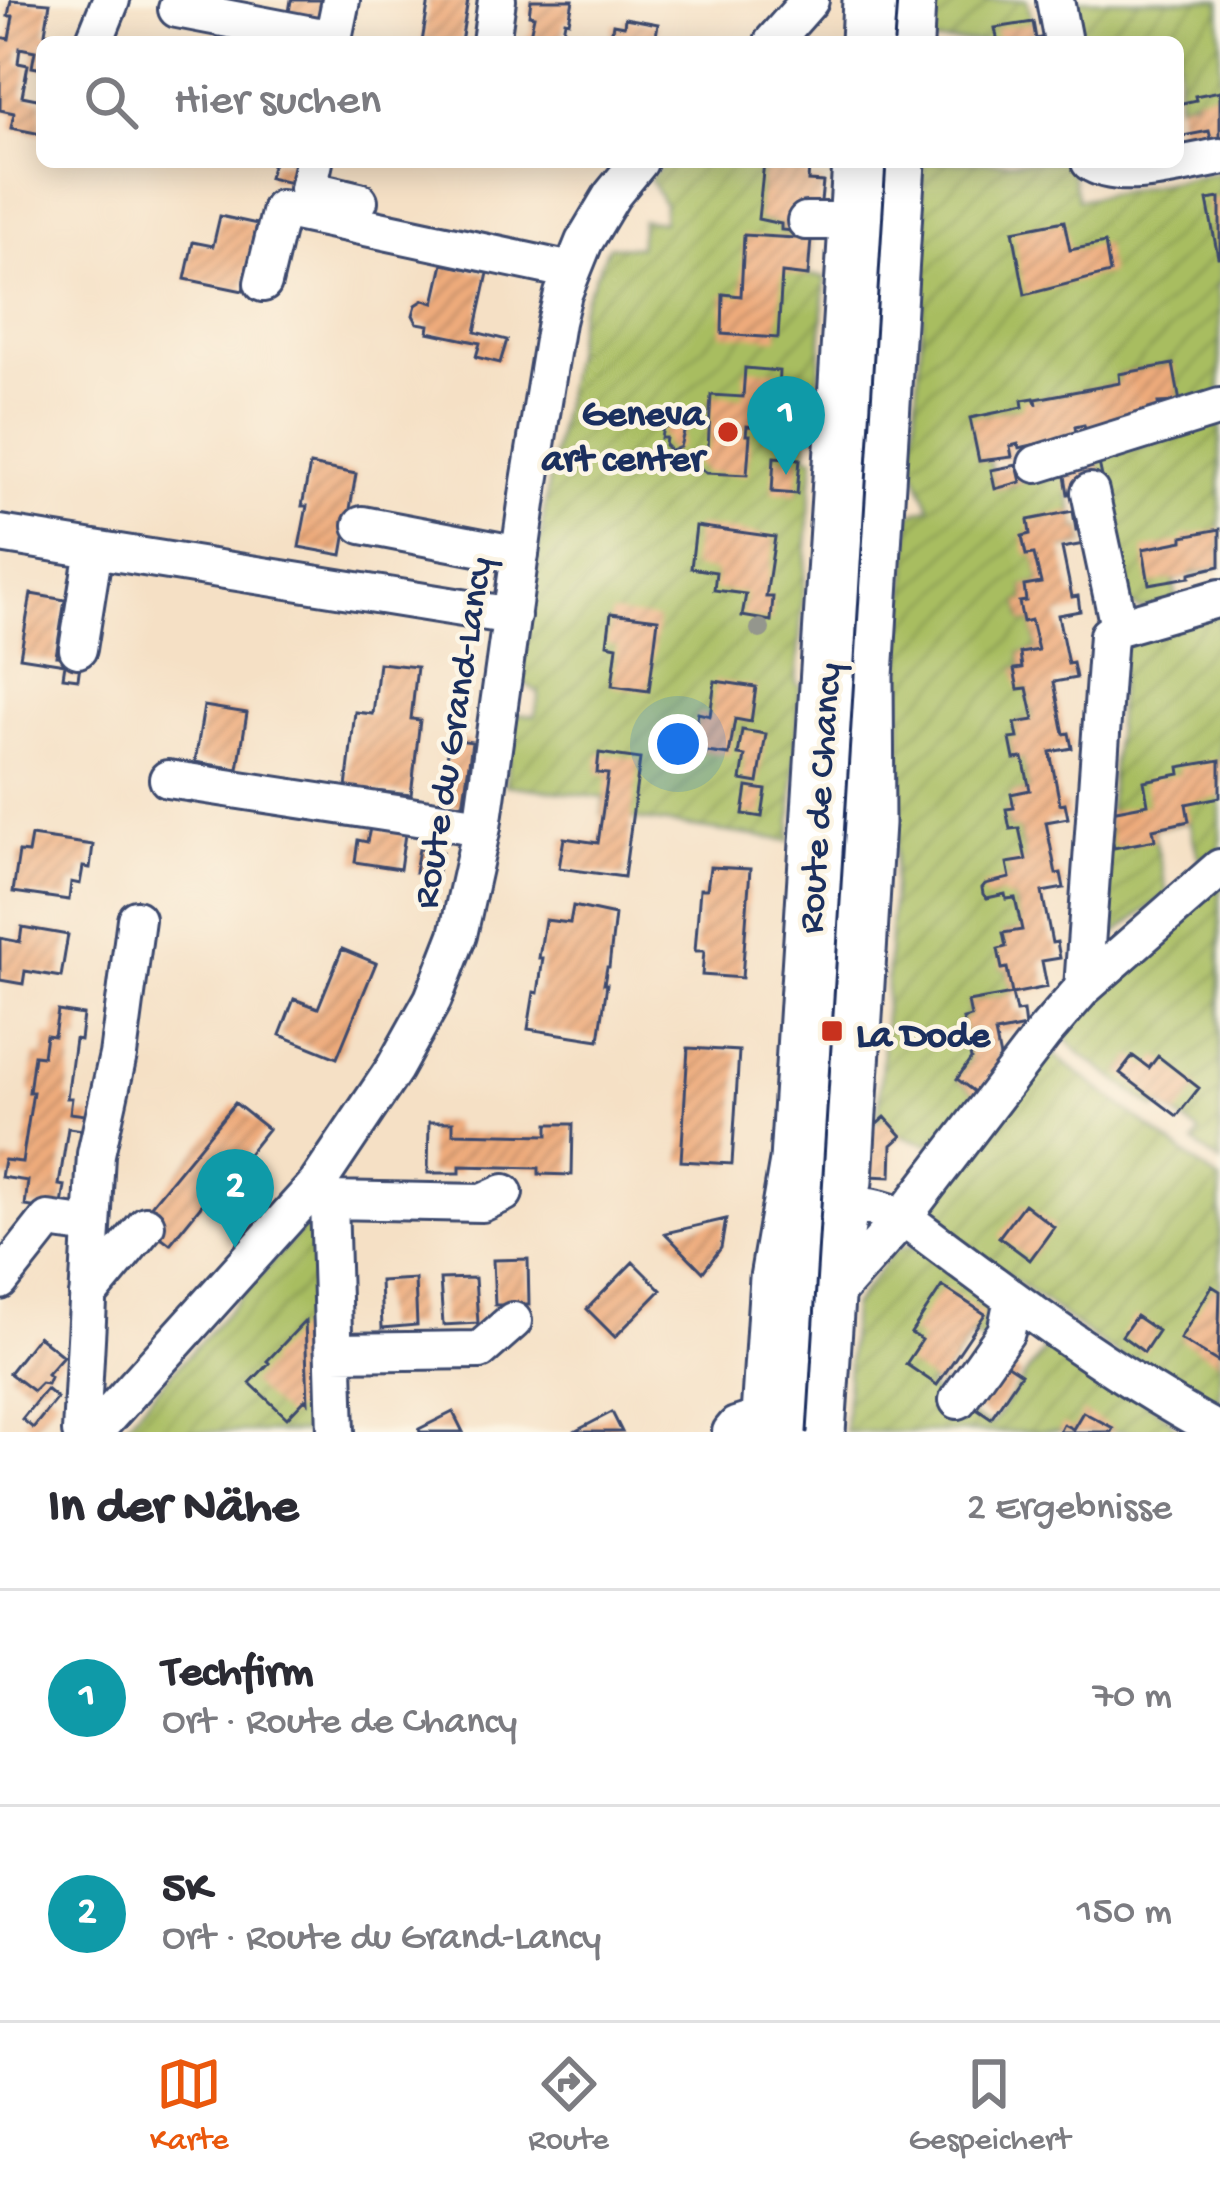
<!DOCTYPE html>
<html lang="de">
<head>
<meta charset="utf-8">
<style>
  body { margin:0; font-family:"Gochi Hand",sans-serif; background:#f2f2f3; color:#2b2b33 }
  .you { position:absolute; left:678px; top:744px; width:42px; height:42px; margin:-30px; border:9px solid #fff; border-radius:50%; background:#1a73e8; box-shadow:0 0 0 18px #1a73e833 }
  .badge { display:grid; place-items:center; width:78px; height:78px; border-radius:50%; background:#ea580c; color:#fff; font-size:39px; font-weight:700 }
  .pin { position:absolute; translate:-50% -99px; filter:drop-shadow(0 3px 6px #0008) }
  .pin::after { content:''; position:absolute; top:63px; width:42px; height:36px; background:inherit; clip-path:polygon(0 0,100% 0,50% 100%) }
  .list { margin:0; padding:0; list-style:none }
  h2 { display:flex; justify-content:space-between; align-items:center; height:156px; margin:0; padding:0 48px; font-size:51px }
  h2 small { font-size:39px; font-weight:400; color:#7c7c81 }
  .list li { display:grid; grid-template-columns:78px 1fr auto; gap:36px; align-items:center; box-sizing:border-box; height:216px; padding:0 48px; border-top:3px solid #e1e1e2 }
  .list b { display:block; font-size:45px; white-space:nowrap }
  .list p { margin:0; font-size:39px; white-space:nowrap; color:#7c7c81 }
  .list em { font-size:39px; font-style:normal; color:#7c7c81 }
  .icon { flex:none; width:66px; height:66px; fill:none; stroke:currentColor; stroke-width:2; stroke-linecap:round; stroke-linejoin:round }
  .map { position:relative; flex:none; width:1220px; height:1432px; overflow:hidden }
  .search { position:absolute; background:#fff; box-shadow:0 6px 30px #0003; left:36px; right:36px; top:36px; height:132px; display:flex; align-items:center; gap:30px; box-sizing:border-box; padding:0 42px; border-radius:18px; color:#7c7c81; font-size:45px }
  .sheet { height:588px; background:#fff }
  nav { display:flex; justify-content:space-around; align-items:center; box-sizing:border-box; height:168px; border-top:3px solid #e1e1e2; background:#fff; font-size:33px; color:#7c7c81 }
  nav a { display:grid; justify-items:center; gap:6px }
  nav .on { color:#ea580c }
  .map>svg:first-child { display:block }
  .garden { fill:url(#garden-furrows); stroke:#627660; stroke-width:3 }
  .building { fill:url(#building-hatch) }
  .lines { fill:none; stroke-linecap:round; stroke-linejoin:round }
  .minor-casing { stroke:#3c4a6d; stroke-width:42 }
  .major-casing { stroke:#3c4a6d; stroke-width:51 }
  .minor { stroke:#fff; stroke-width:36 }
  .major { stroke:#fff; stroke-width:45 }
  .tram { stroke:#1b2f5e; stroke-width:3 }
  .tree { fill:#94968d }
  .poi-dot { fill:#c8321e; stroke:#fcf5e5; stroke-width:4.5 }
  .labels { text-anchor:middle; stroke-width:9; stroke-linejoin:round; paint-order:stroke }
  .poi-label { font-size:39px; font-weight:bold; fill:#1b2f5e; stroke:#fcf5e5; text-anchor:end }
  .street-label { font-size:39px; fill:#1b2f5e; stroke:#fcf5e5 }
</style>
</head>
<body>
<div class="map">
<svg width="1220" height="1432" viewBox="0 0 1220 1432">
  <defs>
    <pattern id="garden-furrows" width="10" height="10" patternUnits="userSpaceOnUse" patternTransform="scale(3)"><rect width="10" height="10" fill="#a8bd61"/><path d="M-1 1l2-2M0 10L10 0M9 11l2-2" fill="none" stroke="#889a53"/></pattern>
    <pattern id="building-hatch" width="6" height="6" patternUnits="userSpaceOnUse" patternTransform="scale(3)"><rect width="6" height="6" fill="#eeab7b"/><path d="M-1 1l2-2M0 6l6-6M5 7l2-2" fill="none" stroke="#c08c68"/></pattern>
  </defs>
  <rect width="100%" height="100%" fill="#fcf5e5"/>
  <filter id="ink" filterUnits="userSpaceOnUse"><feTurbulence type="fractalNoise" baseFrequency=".00833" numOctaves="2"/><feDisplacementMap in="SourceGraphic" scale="24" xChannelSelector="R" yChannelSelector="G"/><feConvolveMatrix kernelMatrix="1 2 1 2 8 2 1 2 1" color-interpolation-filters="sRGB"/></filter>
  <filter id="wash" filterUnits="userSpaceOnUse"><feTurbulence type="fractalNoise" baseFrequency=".004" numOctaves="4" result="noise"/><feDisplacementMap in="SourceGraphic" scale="48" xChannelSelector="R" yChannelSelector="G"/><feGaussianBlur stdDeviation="2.7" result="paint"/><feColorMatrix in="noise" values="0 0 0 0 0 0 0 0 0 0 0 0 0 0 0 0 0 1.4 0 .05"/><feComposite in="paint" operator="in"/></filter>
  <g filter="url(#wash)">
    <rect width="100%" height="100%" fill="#f5e0c5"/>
    <path class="garden" d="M938,0H1027L1036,38L1045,42H931L932,8Z
      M1066,0H1220V91L1178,104V42H1074Z
      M666,162H763L759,219L781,224V231L812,234L808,275L825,277L816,436H807L806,456L814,457L796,683L800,686L790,841L602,814L604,798L505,785L516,714L535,716L539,693L520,680L548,485L580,310L609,246L639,247L642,220L663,222L664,204L650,179Z
      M924,162H1069L1078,200L1220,172V284L1216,285L1220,304V396L1180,402L1172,364L1119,374L1120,383L1037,399V405L971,418L979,460L989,459L996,489L1064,470L1076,529H1081L1084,544L1035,554L1041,583L1024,586L1026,601L1019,603L1023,621L1031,620L1038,650L1020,653L1022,668L1015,669L1027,688L1034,720L1016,723L1018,738L1010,740L1014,759L1023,758L1030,790L1012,794L1014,808L1006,810L1010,829L1019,828L1026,860L1008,864L1010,878L1002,880L1015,898L1022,930L1004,933L1006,947L1002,968H1007L1012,994L968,1003L971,1017L964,1019L971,1059L957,1079L977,1094L938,1147L902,1136L885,1118L878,1124L900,781L902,648L911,514L930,507L912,463L922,328L926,219L922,194Z
      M1220,423V566L1174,580L1176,600L1139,609L1130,604L1098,459Z
      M1220,613V848L1206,858L1198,857L1189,822L1153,829L1167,893L1111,937L1099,928L1123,643Z
      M1220,880V1163L1194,1143L1200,1133L1161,1104L1156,1109L1079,1053L1067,1040L1066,1025Z
      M1049,1051L1220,1181V1416L1106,1347L932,1219L936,1196Z
      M307,1224L317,1255L326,1432H119Z
      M908,1245L922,1249L997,1303V1319L982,1341L972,1334L937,1385L932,1382L928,1388L980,1421L991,1425L1050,1340L1168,1417L1178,1432H845L852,1306L893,1253Z"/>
    <g id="blocks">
      <path class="building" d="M11,0L50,3L45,33L70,38L69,42H42V69L32,67L35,51L20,48L18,63L28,65L22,96L42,100L41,134L11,128L14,113L0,110V37L9,39L13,16H8Z
        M291,0H326L324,18L289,12Z
        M429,0H468L461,42H422Z
        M531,0H573L569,22L565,21L561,42H526L527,34L530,35L534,16L529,15Z
        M625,18L658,24L655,42H610L613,24L624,26Z
        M1033,22L1036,39L1044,37L1045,42H998L995,28Z
        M1220,91V137L1211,139L1209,131L1178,137V104L1196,100L1195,96Z
        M273,162H300L295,184L269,178Z
        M764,162L809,165L808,181L823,182L820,211L801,232L781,230V224L758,219Z
        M1220,198V257H1218L1207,200Z
        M220,216L257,224L243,291L185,279L193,242L213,246Z
        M1064,221L1070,250L1105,243L1110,273L1025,295L1013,231Z
        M744,235L811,239L808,276L782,273L778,338L722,334L723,294L741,296Z
        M443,264L488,273L475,332L507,340L500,363L476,357L480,343L428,332L429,325L417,323L413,315L416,305L424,300L434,303Z
        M1173,364L1180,402L1158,403L1160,414L1085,429L1084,425L1075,427L1077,438L1059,439L1019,448L1018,444L1010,446L1012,457L979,461L970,418L1023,407L1022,400L1034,398L1037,405L1036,399L1120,383L1119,374Z
        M745,368L779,371L776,428L747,426L746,435H750L747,475L706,473L696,464L697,456L708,449L711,395L743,397Z
        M674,423L684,424V432L680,447L671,451L665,445L666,438H661L663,427H674Z
        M774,457L800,459L797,494L772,492Z
        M1098,458L1104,486L1068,494L1064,470Z
        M310,465L356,474L342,555L299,547L307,506H302Z
        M1017,465L1021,482L995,489L991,470Z
        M1073,511L1076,530L1081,529L1084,544L1062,548L1072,597L1078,596L1080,611L1058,615L1068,664L1073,663L1076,678L1054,682L1064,734L1069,733L1072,748L1050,752L1060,804L1065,803L1068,818L1046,822L1056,874L1061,873L1064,888L1042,892L1052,943L1057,942L1060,958L1042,961L1047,987L1012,994L1007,968L1002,969L998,949L1006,947L1003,933L1022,930L1015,898L1006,899L1005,894L987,898L983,894L982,888L985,884L1010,878L1007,863L1026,860L1019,828L1010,829L1006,809L1014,808L1011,794L1030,790L1023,758L1014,759L1010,739L1018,738L1015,723L1034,720L1027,688L1018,689L1014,669L1022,668L1020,653L1038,650L1031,620L1023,622L1019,602L1026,601L1024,586L1041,583L1034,554L1026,555L1022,536L1030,534L1028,520Z
        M696,526L775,537L766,597H773L771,621L742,616L746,594L714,590L716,572L691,568Z
        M1220,529V566L1190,573V577L1149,584L1143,549L1183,541V536Z
        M31,594L65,600L56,656L81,657L78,679L63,677L65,664L20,657Z
        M611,613L658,619L649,691L612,686L617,646L607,644Z
        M379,663L417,667L411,719L420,720L411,795L346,788L355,712L373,714Z
        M715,681L756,687L751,722L735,719L729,755L692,750L698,713L710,716Z
        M204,706L247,713L238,769L195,762Z
        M742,730L766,734L758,783L741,780L745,756L738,755Z
        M450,739L472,742L463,807L440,803Z
        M599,753L640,759L624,877L559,868L564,838L598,843L608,774L597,773Z
        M1220,760V797L1186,804L1189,821L1153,829L1155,840L1114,848L1106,812L1148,804L1144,781L1180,774L1179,767Z
        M747,787L766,790L762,817L743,814Z
        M370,828L405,834L400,869L355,862L358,840L367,842Z
        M31,836L93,845L90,868L83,867L80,884L71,882L69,900L13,892L19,852L28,853Z
        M419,849L442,852L437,875L415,872Z
        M710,867L750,869L742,978L702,975L704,951H695L700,889H707Z
        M573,906L615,915L609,967H607L604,984H607L599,1040L528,1029L534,992L538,993L543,958H539L545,920L570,923Z
        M22,927L68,935L61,977L25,971L23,984L0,980V938L20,942Z
        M342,949L376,963L337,1058L280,1035L294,999L318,1008Z
        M1012,994L1016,1012L1023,1011L1025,1027L995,1033L1001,1063L977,1094L957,1079L971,1059L963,1019L971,1017L968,1002Z
        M58,1011L83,1015L80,1040L75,1039L67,1098H72L70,1113L93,1116L91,1131L68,1128L59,1185L65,1186L61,1211L25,1206L28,1181L1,1177L4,1160L22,1162L33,1092H29L34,1055L43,1056L46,1035L54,1036Z
        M688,1048L739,1051L732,1164L681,1161Z
        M1133,1056L1149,1068L1158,1056L1199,1088L1177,1116L1120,1073Z
        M235,1103L268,1129L220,1189L217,1186L170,1244L139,1220Z
        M885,1117L902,1136L892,1145L891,1177L868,1176L869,1131Z
        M429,1122H453V1133L548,1135V1124H573L572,1175L539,1174V1168L460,1166V1173H428Z
        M1024,1204L1054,1227L1030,1260L999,1237Z
        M726,1219L721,1248L703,1272L665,1233Z
        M528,1259L529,1305H495L493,1260Z
        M633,1262L661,1290L615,1337L587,1309Z
        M475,1278L478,1323L443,1325L440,1279Z
        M415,1279L417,1325L382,1328L380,1281Z
        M942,1286L985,1314L937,1385L906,1364L922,1340L911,1333Z
        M1212,1286L1220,1291L1218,1362L1180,1339Z
        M1136,1316L1158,1331L1144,1352L1122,1336Z
        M305,1321L308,1402L305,1399L287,1418L250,1383L269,1363L267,1361Z
        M38,1336L63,1356L47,1374L50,1377L47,1384L41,1383L33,1391L9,1373Z
        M1001,1361L1021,1374L991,1418L972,1405Z
        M46,1389L57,1398L33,1428L22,1419Z
        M453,1412L463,1432H420L419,1429Z
        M612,1412L622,1432H574Z
        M1083,1412L1113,1428L1111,1432H1059L1063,1424L1073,1429Z"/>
    </g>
  </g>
  <g filter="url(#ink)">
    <use href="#blocks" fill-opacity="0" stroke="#3c4a6d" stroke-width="3"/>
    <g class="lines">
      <g class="minor-casing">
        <path id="minor" d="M1055,0L1063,42
          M177,9L333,39L341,0
          M94,42L111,0
          M491,42L497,0
          M773,42L810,0
          M886,42L889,0
          M314,162L308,189L359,201
          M1090,162C1120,183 1184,163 1220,157
          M806,221H852
          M263,283L281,209L572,271
          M1037,464L1220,407
          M1090,492L1119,627
          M362,525L520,555
          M0,534L512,616
          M78,649L94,549
          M168,779L482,827
          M1083,988L1108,635L1119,627L1220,598
          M317,1184L329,1200L336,1432
          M329,1200L482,1203L504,1193
          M818,1209C848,1202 874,1205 903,1217C1005,1294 1107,1371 1220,1432
          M0,1281L48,1220L91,1226
          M88,1295L146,1225
          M831,1298L903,1217L1043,1034L1083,988L1220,868
          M334,1352L480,1350L513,1321
          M958,1400L1006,1332L1013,1299
          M81,1432L96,1154L118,1055L136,919
          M94,1432L317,1184L394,1069L433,999L458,935L482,827L530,482L556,322L563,294L584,242L612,195L639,162
          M731,1432L736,1426L764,1417
          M799,1432L879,162"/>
      </g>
      <g class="major-casing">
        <path id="major" d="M864,42L866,0
          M910,42L912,0
          M763,1432L773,1278L793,1161L856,162
          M822,1432L831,1298L849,1181L853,1113L871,823L870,676L902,162"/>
      </g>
      <use href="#minor" class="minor"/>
      <use href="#major" class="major"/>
      <path class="tram" d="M894,42L897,0
        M807,1432L886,162"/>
    </g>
    <circle class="tree" cx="760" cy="629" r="10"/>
  </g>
  <g class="poi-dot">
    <circle cx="728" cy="432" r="12"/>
    <rect x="820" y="1019" width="24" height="24" rx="6"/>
  </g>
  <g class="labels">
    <g class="poi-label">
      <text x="704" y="424">Geneva<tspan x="704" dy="45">art center</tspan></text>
      <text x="856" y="1045" text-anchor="start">La Dode</text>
    </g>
    <g class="street-label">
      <text transform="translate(449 732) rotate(-81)" y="14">Route du Grand-Lancy</text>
      <text transform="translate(816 798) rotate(-86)" y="14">Route de Chancy</text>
    </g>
  </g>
</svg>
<div class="you"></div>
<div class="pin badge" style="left:786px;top:475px;background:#0f9aa8">1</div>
<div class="pin badge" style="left:235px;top:1248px;background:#0f9aa8">2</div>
<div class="search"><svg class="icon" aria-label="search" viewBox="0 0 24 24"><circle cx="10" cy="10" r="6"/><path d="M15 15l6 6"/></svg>Hier suchen</div>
</div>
<section class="sheet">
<h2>In der Nähe<small>2 Ergebnisse</small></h2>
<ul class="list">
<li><span class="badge" style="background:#0f9aa8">1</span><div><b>Techfirm</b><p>Ort · Route de Chancy</p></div><em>70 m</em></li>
<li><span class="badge" style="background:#0f9aa8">2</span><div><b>5K</b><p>Ort · Route du Grand-Lancy</p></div><em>150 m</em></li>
</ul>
</section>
<nav>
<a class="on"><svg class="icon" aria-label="map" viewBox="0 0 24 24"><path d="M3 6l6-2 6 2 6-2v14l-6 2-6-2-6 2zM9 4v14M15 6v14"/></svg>Karte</a>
<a><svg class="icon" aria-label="directions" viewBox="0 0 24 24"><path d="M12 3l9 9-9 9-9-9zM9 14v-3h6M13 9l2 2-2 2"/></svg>Route</a>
<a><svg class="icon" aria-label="saved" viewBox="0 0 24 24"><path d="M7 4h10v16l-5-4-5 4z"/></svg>Gespeichert</a>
</nav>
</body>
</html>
